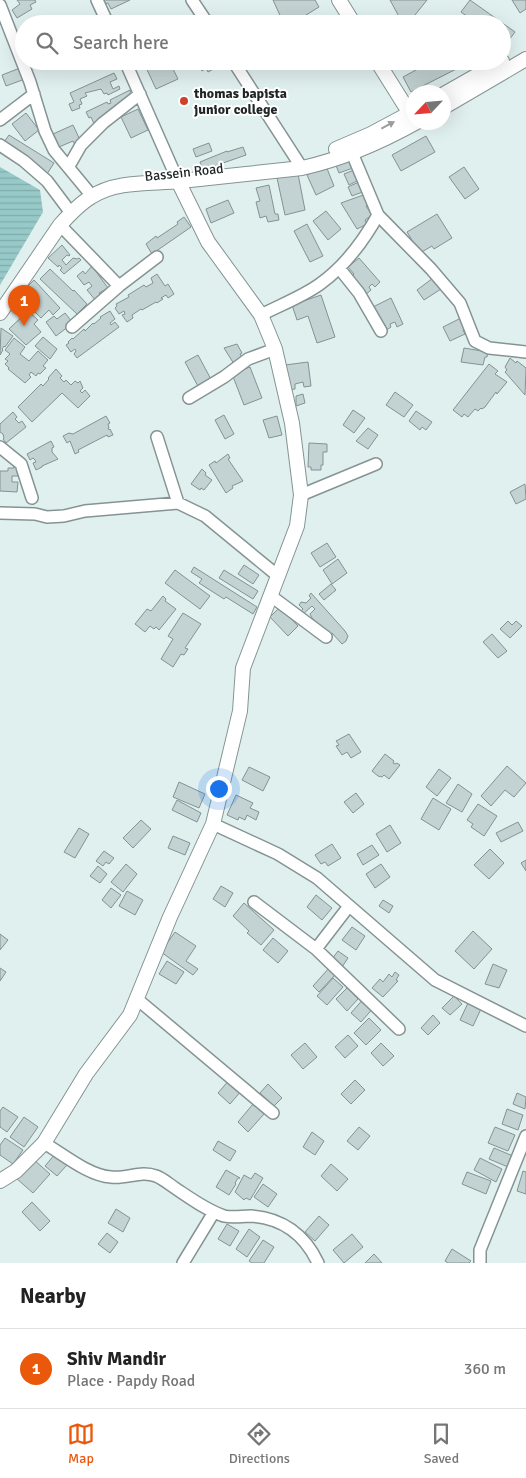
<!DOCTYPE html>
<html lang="en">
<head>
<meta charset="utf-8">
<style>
  body { margin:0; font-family:Signika,sans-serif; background:#f6f6f6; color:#222 }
  .compass { position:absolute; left:406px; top:85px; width:45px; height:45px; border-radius:50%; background:#fff; box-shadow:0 5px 20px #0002; rotate:244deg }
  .you { position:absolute; left:218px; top:788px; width:18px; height:18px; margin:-12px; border:4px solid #fff; border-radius:50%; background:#1a73e8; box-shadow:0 0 0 8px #1a73e833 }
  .badge { display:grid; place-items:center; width:32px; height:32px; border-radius:50%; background:#ea580c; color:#fff; font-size:16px; font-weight:700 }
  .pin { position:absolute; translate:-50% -41px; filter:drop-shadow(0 1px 2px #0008) }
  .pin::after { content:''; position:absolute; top:26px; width:18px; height:15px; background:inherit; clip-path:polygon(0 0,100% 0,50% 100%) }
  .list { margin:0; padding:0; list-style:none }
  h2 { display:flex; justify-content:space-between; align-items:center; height:65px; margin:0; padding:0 20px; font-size:21px }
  h2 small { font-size:16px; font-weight:400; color:#767676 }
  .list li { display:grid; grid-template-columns:32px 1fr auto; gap:15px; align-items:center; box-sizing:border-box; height:80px; padding:0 20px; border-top:1px solid #e0e0e0 }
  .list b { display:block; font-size:19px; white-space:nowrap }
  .list p { margin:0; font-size:16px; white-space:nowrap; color:#767676 }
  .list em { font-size:16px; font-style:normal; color:#767676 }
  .icon { flex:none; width:28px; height:28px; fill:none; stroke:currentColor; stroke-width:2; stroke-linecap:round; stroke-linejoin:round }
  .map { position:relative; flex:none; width:526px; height:1263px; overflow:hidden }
  .search { position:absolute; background:#fff; box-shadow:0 5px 20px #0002; left:15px; right:15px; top:15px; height:55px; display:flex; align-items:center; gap:12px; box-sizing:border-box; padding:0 18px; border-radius:28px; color:#767676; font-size:19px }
  .sheet { height:145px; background:#fff }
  nav { display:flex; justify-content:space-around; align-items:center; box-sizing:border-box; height:70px; border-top:1px solid #e0e0e0; background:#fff; font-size:14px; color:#767676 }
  nav a { display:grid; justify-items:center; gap:2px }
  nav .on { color:#ea580c }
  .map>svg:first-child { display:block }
  .water { fill:url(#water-rules) }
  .building { fill:#c3d2d2; stroke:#839292 }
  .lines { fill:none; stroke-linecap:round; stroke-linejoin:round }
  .minor-casing { stroke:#859493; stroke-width:14 }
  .major-casing { stroke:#859493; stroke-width:16 }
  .minor { stroke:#fff; stroke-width:11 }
  .major { stroke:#fff; stroke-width:14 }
  .oneway { fill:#9b9d9d }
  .poi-dot { fill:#ce4328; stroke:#fff; stroke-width:2 }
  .labels { text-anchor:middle; stroke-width:4; stroke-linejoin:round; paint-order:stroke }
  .poi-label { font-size:14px; font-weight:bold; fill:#202626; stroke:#fff; text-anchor:start }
  .street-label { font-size:14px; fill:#202626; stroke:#fff }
</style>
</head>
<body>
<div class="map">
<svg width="526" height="1263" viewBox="0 0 526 1263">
  <defs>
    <pattern id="water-rules" width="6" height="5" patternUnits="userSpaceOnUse" patternTransform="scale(1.25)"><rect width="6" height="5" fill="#96c9c7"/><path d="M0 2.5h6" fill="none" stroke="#81acab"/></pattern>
  </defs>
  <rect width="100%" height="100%" fill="#e0f0ef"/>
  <path class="water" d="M0,167L40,190L43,212L0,285Z"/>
  <path class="building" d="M17,0H35L36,2L30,5L32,9L17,18L12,10L20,4Z
    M103,0H130L111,9L108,3L105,4Z
    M273,0H315L319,7L298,20L301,24H284Z
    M390,0H427L415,15L420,24H403Z
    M470,0L515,32L506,44L502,41V24H478L461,12Z
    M512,0H526V9L520,13Z
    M91,61H111L95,69Z
    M143,61H169L178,79L156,89Z
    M207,61H226V62L208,72L206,68L202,71L199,66Z
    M423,61H472L411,92L403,77L425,65Z
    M20,68L25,79L6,86L2,75Z
    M114,73L117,79L110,82L113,89L119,86L120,89L108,95L107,93L104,94L101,89L85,93L87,96L80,99L82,104L79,105L80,108L72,111L69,104L74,102L70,93Z
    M130,90L131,97L95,126L91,117L89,118L86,112L107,102L108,104L111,103L110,100Z
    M138,109L148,130L131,138L121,117Z
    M26,113L39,130L25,141L12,124Z
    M73,125L81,142L75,145L73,141L59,147L53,134Z
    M9,135L54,163L47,174L2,145Z
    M426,136L435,152L401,171L392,155Z
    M209,143L212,151L196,157L193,149Z
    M243,147L246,155L203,170L200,162L227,151V152Z
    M349,158L353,168L339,173L335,163Z
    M326,166L334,186L316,195L307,175Z
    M464,167L479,189L465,199L449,177Z
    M354,170L359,180L349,185L344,174Z
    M298,174L305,210L285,215L277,178Z
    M361,181L365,191L352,196L348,187Z
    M269,185L275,214H278L279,220L268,222L266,216L260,218L256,202L260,201L256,188Z
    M366,194L371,204L366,206L372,215L365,220L367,224L357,229L341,203Z
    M228,200L234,213L211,223L206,209Z
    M326,211L341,229L328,240L313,221Z
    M437,214L452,238L434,249L432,246L420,253L407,232Z
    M184,217L191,227L152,254L146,244L156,236L157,238L178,224L177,222Z
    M307,224L323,256L310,262L294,231Z
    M62,245L70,255L69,256L67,255L62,260L66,265L73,258L77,259L79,258L81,260L64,274L60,270L62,268L59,265L58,267L48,258Z
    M359,258L380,282L375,287L372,284L369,287L371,290L365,295L350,278L354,274L348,267Z
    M92,266L108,288L99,293L102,297L96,301L87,290L92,286L89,282L84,285L77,276L83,271L85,274Z
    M50,269L73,291L74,290L87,304L77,314L40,279Z
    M157,274L165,286L168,284L174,294L168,298L166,295L161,298L163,299L157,303L156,302L142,310L141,309L132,315L133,318L127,322L122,315L125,314L124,311L119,314L115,308L117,306L116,304L129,297L128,295L144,285L146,287L153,283L151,278Z
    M433,278L441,289L424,300L417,290Z
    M34,280L60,308L53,315L49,310L41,318L16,293L25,285L27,287Z
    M321,295L335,337L317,343L308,316L297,320L292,305Z
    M391,298L403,324L397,327L395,322L390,324L391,327L385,331L373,307Z
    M28,311L38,320L34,324L41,332L26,345L9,329Z
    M110,311L115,319L110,323L111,325L115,322L119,327L77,358L74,354L76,351L75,349L71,352L66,345L69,343L68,342L72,338L73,339L84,329L85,331L93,323L94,324L101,318L100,317Z
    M65,313L73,323L56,336L46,322L54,316L57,319Z
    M463,317L468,328L463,330L465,334L450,341L443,327Z
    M1,328L13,336L5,347L4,346L2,349L3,350L0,355Z
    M43,337L57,349L50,359L35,346Z
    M14,338L25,347L20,354L29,361L38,351L48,360L43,366L46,368L40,374L38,373L36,376L31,372L29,375L31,377L25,383L8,369L9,368L5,364L8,361L5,359L10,354L5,350Z
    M237,344L242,353L240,354L243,359L234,364L224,348Z
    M464,348L488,352L487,357H485L483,365L461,362Z
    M198,355L213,383L200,390L185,362Z
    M510,358L516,363L517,361L526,368L525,395L505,372L507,370L505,367Z
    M308,362L311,386L304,387L303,382L295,384V389L289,390V381L285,365Z
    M489,364L498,371L495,374L507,382L497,394L496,392L485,407L482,409L481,408L478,411L475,409L468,417L464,414L462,417L453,410Z
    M250,367L262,398L244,405L232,374Z
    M56,369L62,376L60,378L64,382L66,380L71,385L75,381L78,383L80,381L83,388L80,391L82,393L85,390L90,396L78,408L62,393L32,422L18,407L41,384L43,386L49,379L48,378Z
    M395,392L413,405L404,417L386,405Z
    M303,394L305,403L296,406V396Z
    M353,410L365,418L354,433L343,425Z
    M416,411L432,422L426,430L422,427L420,430L409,421Z
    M13,412L17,417L15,419L19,423L22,421L26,427L6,443L3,439L4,438L3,434L0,432V424Z
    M224,415L234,434L225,439L215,420Z
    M106,416L110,423L108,424L109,428H108L109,430L110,429L113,435L108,437L107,435L78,450L79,452L75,454L70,441L67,443L63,436L69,433L73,434Z
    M277,416L282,435L269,438L263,420Z
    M368,428L378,435L368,449L356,441Z
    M51,441L54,447L52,448V452L58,459L42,466V467L36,470L33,463L36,462L35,460L33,458L30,460L27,454Z
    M309,443L327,444V452H323V465H321V470H311V467H308Z
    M228,454L230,458L228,459L243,481L232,486L233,488L226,493L209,465L215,461L216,463Z
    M14,465H21L18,476H12V482H18L17,492L0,491V471H8V468H14Z
    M202,469L206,473L205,475L212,480L204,490L201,488L200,490L191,484Z
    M525,484L526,499L516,504L510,492Z
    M327,543L336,557L320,567L311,553Z
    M338,559L347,573L332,584L323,570Z
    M244,565L259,575L253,584L238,574Z
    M194,567L257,607L253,614L226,597L224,599L199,583L202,579L191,572Z
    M175,570L210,596L200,609L165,583Z
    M224,570L258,591L253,599L219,578Z
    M331,584L336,590L324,600L319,594Z
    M311,593L345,631L348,636L346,641L342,644L332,633L328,636L323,628L312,618L310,614L315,609L312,606L303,614L301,611L303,609L299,605L301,602L306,603L311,598L309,596Z
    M163,596L166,599L165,601L176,609L159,630L156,627L154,629L150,626L145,632L135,624L147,609L151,611Z
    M280,607L298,626L288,636L270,617Z
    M183,613L201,624L185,648L188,649L184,655L181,654L173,667L161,659L173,639L168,636Z
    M508,621L512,625L516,621L522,626L510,638L500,629Z
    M492,634L507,651L498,658L483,642Z
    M349,734L361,752L351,758L347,752L342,755L336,746L339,745L336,741Z
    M385,754L394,761L393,763L395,764L397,763L400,765L389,779L384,775L382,777L378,776L372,771Z
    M507,766L526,783L514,797L505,790L491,806L481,796Z
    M249,767L270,777L263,791L242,780Z
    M439,769L451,778L437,796L426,787Z
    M179,782L205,794L199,808L173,797Z
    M458,784L472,794L462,812L446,803Z
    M356,793L364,804L353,813L344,802Z
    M236,795L253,803L250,808L259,812L256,820L247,815L245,820L239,817L238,820L227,815Z
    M433,798L451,809L439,830L421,819Z
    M177,800L201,813L197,822L172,810Z
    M478,804L497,816L484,836L471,827L473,824L467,820Z
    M141,820L151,829L133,848L123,838Z
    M518,822L523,831L501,842L496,833Z
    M390,825L401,843L387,852L376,834Z
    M79,828L89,834L75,858L64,852Z
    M173,836L190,843L185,855L168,848Z
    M332,844L341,858L328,866L325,862L321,864L315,855Z
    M372,845L379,855L363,865L357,854Z
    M490,849L504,863L489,879L474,865Z
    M104,851L114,858L109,864L106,862L103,866L96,861Z
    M526,860V871L521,863Z
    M126,864L137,874L123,892L111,882Z
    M381,864L390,877L375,888L366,874Z
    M98,866L107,874L100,883L90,876Z
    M221,886L233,893L225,907L213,899Z
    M111,888L121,895L111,908L102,900Z
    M127,891L143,900L135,915L119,906Z
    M316,895L332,908L322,920L307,907Z
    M383,900L393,906L389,913L379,906Z
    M244,903L274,930L261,945L247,933L249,931L233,916Z
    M352,927L365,936L356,950L342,940Z
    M473,931L492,949L474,969L455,951Z
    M175,932L196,946L186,961L198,969L193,975L161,952Z
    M0,934L8,940L0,950Z
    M273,938L288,951L278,963L263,950Z
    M338,951L348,958L342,967L332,959Z
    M167,961L184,972L176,984L159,974Z
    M493,964L507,970L499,988L485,984Z
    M0,968L6,972L0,981Z
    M329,968L336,974L319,992L313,986Z
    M395,972L399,975L396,980L398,981L383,997L372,988L380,979L383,982L389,974L392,977Z
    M333,978L343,987L327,1005L317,996Z
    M347,988L358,999L347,1011L336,999Z
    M454,996L462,1004L450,1015L442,1008Z
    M365,997L375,1006L361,1022L351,1013Z
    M468,1003L481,1009L473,1026L460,1020Z
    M433,1015L440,1023L428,1035L421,1028Z
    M369,1018L381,1030L366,1045L354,1033Z
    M348,1035L358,1046L345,1058L335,1047Z
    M305,1043L317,1057L303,1069L291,1055Z
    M381,1043L394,1056L383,1066L371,1053Z
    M230,1079L242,1090L230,1104L218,1093Z
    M355,1080L365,1090L351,1104L341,1094Z
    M268,1084L282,1098L274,1106L260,1093Z
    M517,1093L526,1097L525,1109L513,1104Z
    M253,1104L264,1114L248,1132L238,1122Z
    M3,1107L18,1117L7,1132L0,1127V1111Z
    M507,1109L523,1115L518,1130L502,1124Z
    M24,1117L38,1127L24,1147L10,1137Z
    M359,1127L370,1136L358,1150L347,1141Z
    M495,1127L515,1135L508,1151L488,1143Z
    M312,1132L324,1141L315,1155L303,1147Z
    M5,1138L23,1150L13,1164L0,1155V1145Z
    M218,1141L236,1151L230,1161L213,1150Z
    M494,1148L513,1156L508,1167L489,1159Z
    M55,1154L67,1165L57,1176L45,1166Z
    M480,1158L502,1169L496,1182L474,1170Z
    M33,1159L50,1174L33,1193L16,1178Z
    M331,1164L348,1179L337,1191L321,1176Z
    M226,1170L240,1178H238L235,1183L236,1184L229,1195L216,1187Z
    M523,1171L526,1172V1194L517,1191Z
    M467,1172L491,1181L486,1194L462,1184Z
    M255,1173L263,1178L250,1200L246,1198L244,1200L235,1192L244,1175L251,1179Z
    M263,1184L277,1194L268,1207L254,1197Z
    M32,1202L50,1221L40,1231L22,1212Z
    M116,1209L130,1218L123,1232L108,1223Z
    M319,1216L329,1225L315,1241L305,1232Z
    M227,1224L239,1231L230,1246L218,1239Z
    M249,1229L260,1237L247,1257L236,1249Z
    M107,1233L118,1242L110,1253L98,1244Z
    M352,1234L363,1247L344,1263L333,1250Z
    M263,1240L274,1247L264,1263H252L249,1261Z
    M452,1249L471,1261L469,1263H448L445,1261Z
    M374,1254L382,1263H365Z"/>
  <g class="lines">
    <g class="minor-casing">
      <path id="minor" d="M97,0L108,24
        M192,0L208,24
        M0,5L30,82L45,131L54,150L92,196
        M125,61L178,181
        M233,61L302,168
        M0,120L34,94
        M0,145L24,161L47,181L71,213
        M69,166L81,145L103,123L140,94
        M378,215L431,269L460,303L475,341L489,348L526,352
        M60,225L119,286
        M339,268L359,293L381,331
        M261,315C280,305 302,297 320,284C345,266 363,242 378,215L352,153
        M72,327L119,286L157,257
        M189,398L224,377L248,359L275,349
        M157,437L178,503
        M0,447L21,464L32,498
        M301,495L376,464
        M0,513L35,514L47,517L64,516L85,511L178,503L205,516L278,576
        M271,596L326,637
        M213,824L278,854L317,878L435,980L526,1026
        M254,902L316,949L399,1029
        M316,949L349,906
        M137,999L273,1113
        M44,1143C63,1154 89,1176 111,1177C127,1179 141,1170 156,1176C162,1178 169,1184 175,1188C190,1198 206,1210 224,1216C232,1218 242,1216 251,1216C282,1218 305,1235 318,1263
        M183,1263L214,1212
        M480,1263V1250L526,1136"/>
    </g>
    <g class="major-casing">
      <path id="major" d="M339,0L354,24
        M377,61L414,120
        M444,94L502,61
        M444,107L526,59
        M336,149L371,134L414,111
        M0,313L60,225C69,215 79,204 91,197C116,180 152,184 181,181C221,177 262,172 302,168C343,159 381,142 417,122
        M0,1181L16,1171L44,1143L86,1074L130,1015L170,917L213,824L240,711L243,668L297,526L301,495L292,423L275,349L261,315L208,242L178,181"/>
    </g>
    <use href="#minor" class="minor"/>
    <use href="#major" class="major"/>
  </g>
  <defs><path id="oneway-solid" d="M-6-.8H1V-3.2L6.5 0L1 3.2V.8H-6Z" transform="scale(1.25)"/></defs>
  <use class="oneway" href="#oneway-solid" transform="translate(388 125) rotate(-28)"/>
  <circle class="poi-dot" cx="184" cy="101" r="5"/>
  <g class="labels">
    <g class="poi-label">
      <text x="194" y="98">thomas bapista<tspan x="194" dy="16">junior college</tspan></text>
    </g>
    <g class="street-label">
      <text transform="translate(184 172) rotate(-6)" y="5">Bassein Road</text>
    </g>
  </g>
</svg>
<svg class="compass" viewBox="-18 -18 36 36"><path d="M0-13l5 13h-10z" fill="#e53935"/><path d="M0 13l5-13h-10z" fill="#767676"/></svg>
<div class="you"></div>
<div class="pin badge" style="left:24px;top:326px">1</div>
<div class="search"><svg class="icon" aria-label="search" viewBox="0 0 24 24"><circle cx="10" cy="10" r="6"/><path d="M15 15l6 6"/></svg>Search here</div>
</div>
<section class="sheet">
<h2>Nearby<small></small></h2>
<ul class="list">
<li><span class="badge">1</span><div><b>Shiv Mandir</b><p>Place · Papdy Road</p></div><em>360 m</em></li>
</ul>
</section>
<nav>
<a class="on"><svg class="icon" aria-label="map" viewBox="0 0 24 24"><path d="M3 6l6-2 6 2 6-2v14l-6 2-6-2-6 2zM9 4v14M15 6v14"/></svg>Map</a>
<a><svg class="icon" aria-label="directions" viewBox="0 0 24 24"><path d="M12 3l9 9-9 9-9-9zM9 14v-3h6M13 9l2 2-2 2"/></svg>Directions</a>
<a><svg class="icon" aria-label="saved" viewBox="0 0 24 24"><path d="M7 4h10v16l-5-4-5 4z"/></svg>Saved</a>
</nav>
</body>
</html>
